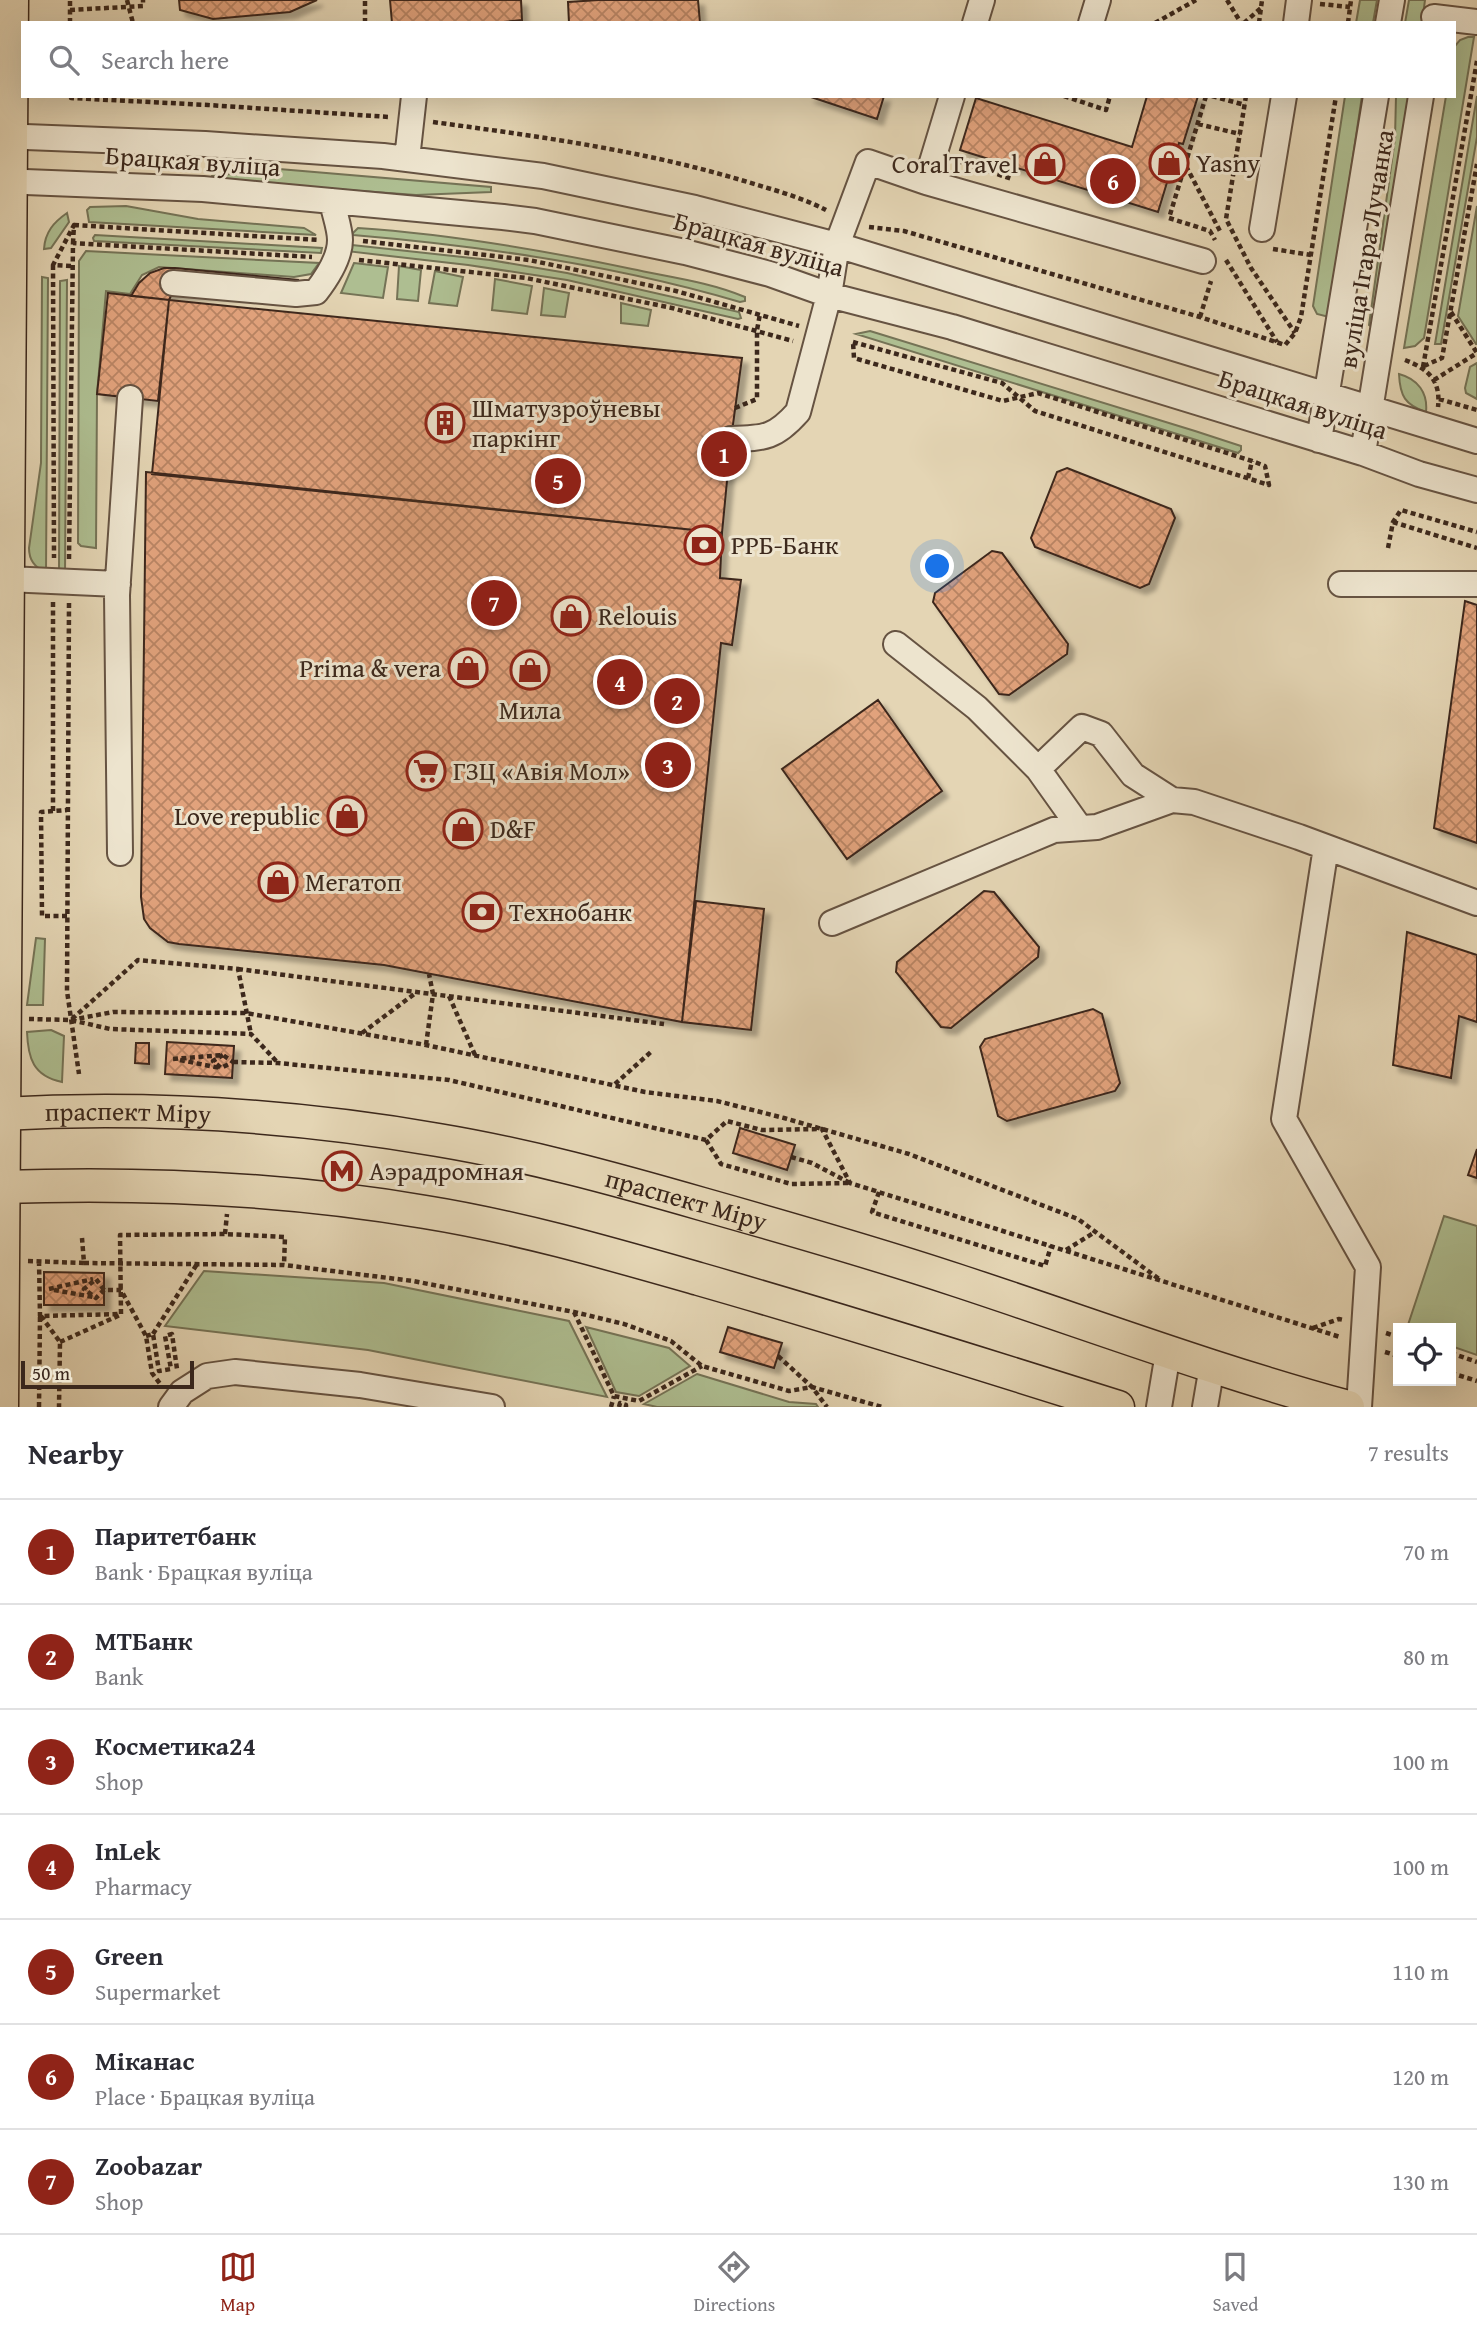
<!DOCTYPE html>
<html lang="en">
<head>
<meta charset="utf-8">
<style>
  body { margin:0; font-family:"Gentium Book Plus",serif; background:#f7f7f7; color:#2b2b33 }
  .controls { position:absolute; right:21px; bottom:21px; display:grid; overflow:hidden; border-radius:0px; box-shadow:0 7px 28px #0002 }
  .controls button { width:63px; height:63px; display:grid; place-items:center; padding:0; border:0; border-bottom:2px solid #e1e1e2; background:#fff; color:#2b2b33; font:35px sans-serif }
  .scale { position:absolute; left:21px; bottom:18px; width:173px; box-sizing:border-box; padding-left:7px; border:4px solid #3c281c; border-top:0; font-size:19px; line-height:24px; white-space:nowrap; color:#3c281c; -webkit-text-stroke:5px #ede4ce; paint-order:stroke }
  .you { position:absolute; left:938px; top:567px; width:24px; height:24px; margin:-18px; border:5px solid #fff; border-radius:50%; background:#1a73e8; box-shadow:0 0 0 10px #1a73e833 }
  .badge { display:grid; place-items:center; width:46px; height:46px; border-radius:50%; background:#8f2418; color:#fff; font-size:23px; font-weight:700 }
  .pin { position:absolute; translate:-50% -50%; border:4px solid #fff; box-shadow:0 2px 7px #0006 }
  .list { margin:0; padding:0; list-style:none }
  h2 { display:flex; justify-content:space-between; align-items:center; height:91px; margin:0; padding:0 28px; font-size:30px }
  h2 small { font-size:23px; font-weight:400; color:#7c7c81 }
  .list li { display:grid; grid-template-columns:46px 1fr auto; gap:21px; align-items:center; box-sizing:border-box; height:105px; padding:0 28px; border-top:2px solid #e1e1e2 }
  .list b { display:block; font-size:26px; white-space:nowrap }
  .list p { margin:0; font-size:23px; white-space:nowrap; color:#7c7c81 }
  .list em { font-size:23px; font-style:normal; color:#7c7c81 }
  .icon { flex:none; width:38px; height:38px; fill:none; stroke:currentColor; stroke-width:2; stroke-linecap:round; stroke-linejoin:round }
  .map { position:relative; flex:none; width:1477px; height:1407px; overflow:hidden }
  .search { position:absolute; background:#fff; box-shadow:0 7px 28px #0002; left:21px; right:21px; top:21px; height:77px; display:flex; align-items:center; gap:18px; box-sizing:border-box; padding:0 24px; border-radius:0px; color:#7c7c81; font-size:26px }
  .sheet { height:826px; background:#fff }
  nav { display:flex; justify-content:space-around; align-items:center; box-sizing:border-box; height:98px; border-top:2px solid #e1e1e2; background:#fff; font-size:19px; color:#7c7c81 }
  nav a { display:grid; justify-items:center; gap:4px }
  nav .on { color:#8f2418 }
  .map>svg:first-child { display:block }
  .grass { fill:#aebe91; stroke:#757356; stroke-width:2 }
  .building { fill:url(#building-cross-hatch); stroke:#3c281c; stroke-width:2; filter:url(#shadow) }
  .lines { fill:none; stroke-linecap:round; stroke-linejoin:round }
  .minor-casing { stroke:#665342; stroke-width:28 }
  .major-casing { stroke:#3c281c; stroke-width:35 }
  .path { stroke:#3c281c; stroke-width:4.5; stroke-dasharray:5 3.5; stroke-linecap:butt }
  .minor { stroke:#ede4ce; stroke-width:24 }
  .major { stroke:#e4d5b4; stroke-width:32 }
  .labels { text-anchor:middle; stroke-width:6; stroke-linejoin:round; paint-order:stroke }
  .street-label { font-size:26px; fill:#3c281c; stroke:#ede4ce }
  .poi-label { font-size:26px; fill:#3c281c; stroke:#ede4ce; text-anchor:start }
</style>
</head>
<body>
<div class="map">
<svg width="1477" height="1407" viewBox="0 0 1477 1407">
  <defs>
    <pattern id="building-cross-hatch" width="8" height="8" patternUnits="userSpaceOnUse" patternTransform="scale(1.75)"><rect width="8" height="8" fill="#e1a27b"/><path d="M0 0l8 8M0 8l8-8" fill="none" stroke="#b88464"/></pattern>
    <filter id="shadow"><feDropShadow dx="6" dy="6" stdDeviation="2" flood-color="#0004"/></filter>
  </defs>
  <rect width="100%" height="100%" fill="#e4d5b4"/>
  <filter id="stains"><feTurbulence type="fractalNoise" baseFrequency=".00286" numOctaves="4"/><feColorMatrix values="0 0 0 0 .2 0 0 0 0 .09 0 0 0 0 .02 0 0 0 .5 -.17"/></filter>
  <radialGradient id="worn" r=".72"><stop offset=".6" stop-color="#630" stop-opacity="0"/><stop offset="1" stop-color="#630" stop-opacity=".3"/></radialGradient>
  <path class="grass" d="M1360,0H1377L1373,23H1356Z
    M1409,0H1425L1422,23H1405Z
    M1468,37H1474L1424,338L1415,346L1404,348L1446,96H1454V47L1460,40Z
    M1345,96H1362L1329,317L1317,314L1313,306Z
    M1396,96H1410L1372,327L1369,325L1395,138Z
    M1477,96V137L1441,344H1435Z
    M279,169L491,187V192L416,195L210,180L212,176Z
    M126,206L198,219L304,228L316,235L89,222L87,210L90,207Z
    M1477,206V344H1476L1458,316Z
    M67,213L69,222L51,248L44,249C45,232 54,222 67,213Z
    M358,228C450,234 542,250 632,269C669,277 710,282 745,297V301L740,302C615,265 483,246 353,235V233Z
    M95,235L322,248L321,253L94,241L93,238Z
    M352,245L490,260L567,273L739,312L741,318L738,319L567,280L468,265L346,251L347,247Z
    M86,251L319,263L311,274L294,277L159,267L142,275L130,294L106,291L97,394L96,548L81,546L78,543L79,261Z
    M354,263L388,267L383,298L341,293Z
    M399,266L421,270L418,301L397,299Z
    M435,271L463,277L457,306L429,303Z
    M42,277L48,278L46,572C35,568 29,560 29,548L41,463Z
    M495,279L532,286L527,314L492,310Z
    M67,280L65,574H59L60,281Z
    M544,288L569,293L565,317L541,315Z
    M621,303L651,310L648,326L621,323Z
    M870,331L1195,431L1241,446V450L1238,453L856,334Z
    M1477,363V399L1466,393L1465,388L1470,367Z
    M1399,374C1418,379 1428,393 1426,412C1405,405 1400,396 1399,374Z
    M36,938L45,939L43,1005H27Z
    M51,1030L64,1036L62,1082C33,1076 28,1058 27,1032Z
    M1444,1216L1477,1226V1355L1451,1346V1328H1407Z
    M204,1271L384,1283L569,1321L607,1397L368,1350L165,1326Z
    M586,1327L669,1348L690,1366L639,1396L616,1392Z
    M697,1374L789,1402L816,1404L818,1407H657L644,1404Z"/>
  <path class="building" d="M179,0H317L290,12L213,19L180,10Z
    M390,0H521L522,20L493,23H392Z
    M599,0H698L700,23H569L568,2Z
    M808,96H884L877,119Z
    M1147,96H1198L1183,144L1179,143L1158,212L960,150L976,98L1132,147Z
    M164,268H175L298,280L296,294H172L169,300L131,296L139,283L150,273Z
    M108,293L169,300L158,401L97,394Z
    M169,300L742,358L731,439L722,533L152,474Z
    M1067,468L1171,509L1175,518L1149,584L1140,588L1035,547L1031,538L1057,472Z
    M146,472L722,533L720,578L741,580L732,645L721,643L682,1022L384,965L179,944L168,942L150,928L144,919L141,897Z
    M992,551L1002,553L1068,644L1067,654L1009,695L999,694L933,602L935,593Z
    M1465,601L1477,605V843L1434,828Z
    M878,700L942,791L847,859L782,769Z
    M984,891L994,892L1039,947L1038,957L951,1028L941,1027L896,972L897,962Z
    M696,901L764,909L751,1030L682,1022Z
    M1407,932L1477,955V1022L1459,1016L1451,1078L1393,1065Z
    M1093,1009L1102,1014L1120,1083L1115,1091L1007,1121L998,1116L980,1047L985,1039Z
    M167,1042L234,1046L232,1078L165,1074Z
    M136,1043H149V1064L135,1063Z
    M740,1128L795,1145L787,1170L733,1153Z
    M1477,1149V1178L1468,1175Z
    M44,1272L104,1273V1305H44Z
    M728,1327L782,1343L774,1368L720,1352Z"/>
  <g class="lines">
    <g class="minor-casing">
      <path id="minor" d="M1434,17L1477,22
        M975,23L982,0
        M1091,23L1098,0
        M1296,23L1299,0
        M1388,23L1392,0
        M0,136L205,144L383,156L543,176L695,208L837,245L1477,441
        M407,159L414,96
        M0,181L203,189L503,217L535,221L685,252L770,274L829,295L952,327L1363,453L1419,474L1477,490
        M926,182L1203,261
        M1262,229L1284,96
        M173,283L296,294L316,292C326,279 340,258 340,240C340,228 334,213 332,201
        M731,439C765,438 775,438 798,412L829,295L837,245L868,162L926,182L952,96
        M1319,440L1376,96
        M1363,453L1421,96
        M7,579L118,584
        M1341,584H1477
        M896,644L977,708L1038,769L1082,727L1101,734L1133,775L1172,800L1194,802L1299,837L1477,903
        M1038,769L1080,828
        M1326,847L1284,1119L1368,1267L1359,1407
        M120,853L117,595L130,398
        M832,923L1054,830L1097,827L1172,800
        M171,1407L182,1392L207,1376L235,1372L360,1385L492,1407
        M1159,1407L1168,1353
        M1205,1407L1212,1366"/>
    </g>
    <g class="major-casing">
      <g id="major">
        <path id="s1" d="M0,1114C146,1106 294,1115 438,1140C528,1155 615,1179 702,1204C787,1228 872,1252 956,1280C1087,1323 1215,1371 1348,1407"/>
        <path d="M0,1187C143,1182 284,1188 425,1212C518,1227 608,1253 699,1279C839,1319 979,1363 1118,1407"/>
        <path d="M2,1407L12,0"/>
      </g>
    </g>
    <path class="path" d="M127,0L133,23
      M1227,0L1241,23
      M1320,4L1350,7
      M70,10L143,6V0
      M70,23V0
      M365,23V0
      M1155,23L1196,0
      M1244,23L1261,8
      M1259,23L1262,0
      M1348,23L1351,0
      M71,96V98L208,105L389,117
      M1064,96L1106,110L1110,96
      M1206,96L1169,218L1210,231L1215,240
      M1212,96L1245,105
      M1246,96L1226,219L1251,268L1295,333
      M433,122C536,136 640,150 741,180C770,189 799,196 826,210
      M1198,124L1240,134
      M957,161L1012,179
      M1186,166L1221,233
      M74,225L319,240
      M869,227L904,231L1200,317L1285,345L1295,333L1301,317L1336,96
      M363,241L529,260L676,291L799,326
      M1273,249L1311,255
      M359,260L526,278L672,308L793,341
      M1226,260L1277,342
      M53,265L54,558
      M71,266L53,265L74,225L73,243
      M1451,312L1477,353
      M1200,317L1211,281
      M853,342L1002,383L1035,411L1269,485L1265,466L1252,461L1038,393L1003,401L854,358L853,342
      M1405,360C1428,369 1441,380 1438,407
      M1424,366L1442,358L1477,164
      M1423,367L1477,61
      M1434,380L1477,353
      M1439,399L1477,410
      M735,408L757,399V330L760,314
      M1248,478L1252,461
      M1393,522L1477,548
      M1388,548L1393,522L1401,510L1477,532
      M69,559L73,243L312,257
      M69,603L67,991L79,1074
      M53,811V602
      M67,916H42L41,812L67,810
      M238,969L664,1024
      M449,996L475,1055
      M29,1019L71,1020L110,1029L251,1034L278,1063
      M72,1019L138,960L238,969L251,1034
      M71,1020L113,1012L246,1013L426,1045L645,1092L717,1101L784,1118L909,1154L1078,1219L1159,1279
      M362,1033L417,992
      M426,1045L433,994L429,974
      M173,1059L223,1055L233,1062L221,1068L213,1061L223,1055
      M180,1060L220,1068
      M233,1062L278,1063L449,1080L706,1140L727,1121L762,1130L822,1129L850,1183L1340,1337
      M615,1084L652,1051
      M706,1140L721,1164L791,1184L850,1183
      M791,1157L812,1163L850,1183
      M879,1192L872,1212L1045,1266L1051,1246
      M225,1234L227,1214
      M1066,1250L1095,1232
      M28,1261L84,1263L82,1238
      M39,1261L40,1316L121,1314
      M84,1263L284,1265L413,1281L574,1312L624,1324L671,1341L702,1366L789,1391L812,1387L882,1407
      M49,1289L93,1279
      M54,1290L93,1297
      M104,1290L96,1279L84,1289L96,1298L104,1290H121L146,1336L152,1373L161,1385
      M574,1312L614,1396L639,1401L702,1366
      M121,1314L120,1235L225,1234L285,1237L284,1265
      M41,1316L60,1342L59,1407
      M1313,1328L1339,1319L1344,1320
      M1386,1333L1398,1337
      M153,1334L197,1264
      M146,1336L153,1334L159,1371L171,1369L165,1336L172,1334L177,1369
      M60,1342L120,1315
      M1385,1352L1398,1356
      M1451,1353L1477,1362
      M778,1356L812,1387L827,1407
      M1451,1373L1477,1381
      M39,1407L40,1316
      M611,1407L614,1396
      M619,1407L620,1403L626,1405V1407"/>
    <use href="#minor" class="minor"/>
    <use href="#major" class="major"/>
  </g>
  <defs>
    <g id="shop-ring" transform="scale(2.0125)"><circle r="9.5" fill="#ede4ce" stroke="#8f2418" stroke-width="1.5"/><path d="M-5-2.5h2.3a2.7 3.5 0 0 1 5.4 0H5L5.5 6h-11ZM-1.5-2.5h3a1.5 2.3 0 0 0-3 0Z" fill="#8f2418"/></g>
    <g id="building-ring" transform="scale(2.0125)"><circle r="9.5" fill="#ede4ce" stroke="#8f2418" stroke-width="1.5"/><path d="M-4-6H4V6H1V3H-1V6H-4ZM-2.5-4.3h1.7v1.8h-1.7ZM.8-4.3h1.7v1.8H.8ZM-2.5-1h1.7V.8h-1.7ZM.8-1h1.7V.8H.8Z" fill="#8f2418"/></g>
    <g id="bank-ring" transform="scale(2.0125)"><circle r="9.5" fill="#ede4ce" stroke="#8f2418" stroke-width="1.5"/><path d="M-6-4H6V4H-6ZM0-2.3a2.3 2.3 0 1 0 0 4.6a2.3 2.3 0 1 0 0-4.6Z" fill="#8f2418"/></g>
    <g id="supermarket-ring" transform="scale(2.0125)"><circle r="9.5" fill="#ede4ce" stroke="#8f2418" stroke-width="1.5"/><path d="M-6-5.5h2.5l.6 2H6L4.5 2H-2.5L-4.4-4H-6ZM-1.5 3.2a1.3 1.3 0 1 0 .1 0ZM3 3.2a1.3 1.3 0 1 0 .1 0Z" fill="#8f2418"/></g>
    <g id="metro-ring" transform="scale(2.0125)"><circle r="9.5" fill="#ede4ce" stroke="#8f2418" stroke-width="1.5"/><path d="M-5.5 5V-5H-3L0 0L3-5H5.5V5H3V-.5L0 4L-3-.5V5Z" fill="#8f2418"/></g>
  </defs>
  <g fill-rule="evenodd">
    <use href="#shop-ring" x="1169" y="163"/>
    <use href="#shop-ring" x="1045" y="164"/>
    <use href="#building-ring" x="445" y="423"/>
    <use href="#bank-ring" x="704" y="545"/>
    <use href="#shop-ring" x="571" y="616"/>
    <use href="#shop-ring" x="468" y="668"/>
    <use href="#shop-ring" x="530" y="670"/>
    <use href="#supermarket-ring" x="426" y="771"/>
    <use href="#shop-ring" x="347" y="816"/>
    <use href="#shop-ring" x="463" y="829"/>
    <use href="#shop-ring" x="278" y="882"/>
    <use href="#bank-ring" x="482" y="912"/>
    <use href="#metro-ring" x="342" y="1171"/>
  </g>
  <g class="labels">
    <g class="street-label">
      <text transform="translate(193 161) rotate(4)" y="9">Брацкая вуліца</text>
      <text transform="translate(759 244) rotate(16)" y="9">Брацкая вуліца</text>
      <text transform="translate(1366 249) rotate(-81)" y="9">вуліца Ігара Лучанка</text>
      <text transform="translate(1303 404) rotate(18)" y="9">Брацкая вуліца</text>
      <text dy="9" stroke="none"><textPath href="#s1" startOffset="128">праспект Міру</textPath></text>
      <text dy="9" stroke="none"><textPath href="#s1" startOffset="695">праспект Міру</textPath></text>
    </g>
    <g class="poi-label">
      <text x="1196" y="172">Yasny</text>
      <text x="1018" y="173" text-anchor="end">CoralTravel</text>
      <text x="472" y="417">Шматузроўневы<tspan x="472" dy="30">паркінг</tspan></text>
      <text x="731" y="554">РРБ-Банк</text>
      <text x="598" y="625">Relouis</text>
      <text x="441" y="677" text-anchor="end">Prima &amp; vera</text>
      <text x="530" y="719" text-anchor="middle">Мила</text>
      <text x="453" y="780">ГЗЦ «Авія Мол»</text>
      <text x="320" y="825" text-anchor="end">Love republic</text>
      <text x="490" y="838">D&amp;F</text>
      <text x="305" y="891">Мегатоп</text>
      <text x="509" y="921">Технобанк</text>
      <text x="369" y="1180">Аэрадромная</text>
    </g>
  </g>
  <rect width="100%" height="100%" filter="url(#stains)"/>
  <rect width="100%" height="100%" fill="url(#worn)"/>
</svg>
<div class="controls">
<button><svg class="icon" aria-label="locate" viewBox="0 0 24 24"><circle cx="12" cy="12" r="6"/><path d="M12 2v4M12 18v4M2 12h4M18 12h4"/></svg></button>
</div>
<div class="scale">50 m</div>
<div class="you"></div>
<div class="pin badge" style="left:724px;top:454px">1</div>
<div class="pin badge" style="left:677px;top:701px">2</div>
<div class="pin badge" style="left:668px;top:765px">3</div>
<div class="pin badge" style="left:620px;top:682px">4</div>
<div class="pin badge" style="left:558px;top:481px">5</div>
<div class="pin badge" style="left:1113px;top:181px">6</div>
<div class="pin badge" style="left:494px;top:603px">7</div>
<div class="search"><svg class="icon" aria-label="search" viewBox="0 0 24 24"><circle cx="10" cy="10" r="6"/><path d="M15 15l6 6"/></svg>Search here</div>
</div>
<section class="sheet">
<h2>Nearby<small>7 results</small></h2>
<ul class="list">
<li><span class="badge">1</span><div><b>Паритетбанк</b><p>Bank · Брацкая вуліца</p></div><em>70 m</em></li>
<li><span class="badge">2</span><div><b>МТБанк</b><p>Bank</p></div><em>80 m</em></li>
<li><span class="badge">3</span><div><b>Косметика24</b><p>Shop</p></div><em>100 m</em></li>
<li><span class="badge">4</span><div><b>InLek</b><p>Pharmacy</p></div><em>100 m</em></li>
<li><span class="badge">5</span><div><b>Green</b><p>Supermarket</p></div><em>110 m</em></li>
<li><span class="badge">6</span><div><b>Міканас</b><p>Place · Брацкая вуліца</p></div><em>120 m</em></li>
<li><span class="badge">7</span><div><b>Zoobazar</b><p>Shop</p></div><em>130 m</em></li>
</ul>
</section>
<nav>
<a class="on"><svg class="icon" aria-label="map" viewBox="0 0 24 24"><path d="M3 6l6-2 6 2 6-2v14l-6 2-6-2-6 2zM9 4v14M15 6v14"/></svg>Map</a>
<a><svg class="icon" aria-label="directions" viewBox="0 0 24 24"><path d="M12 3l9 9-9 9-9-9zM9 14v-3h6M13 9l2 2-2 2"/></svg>Directions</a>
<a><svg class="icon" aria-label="saved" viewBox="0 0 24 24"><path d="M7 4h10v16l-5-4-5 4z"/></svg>Saved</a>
</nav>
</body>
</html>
